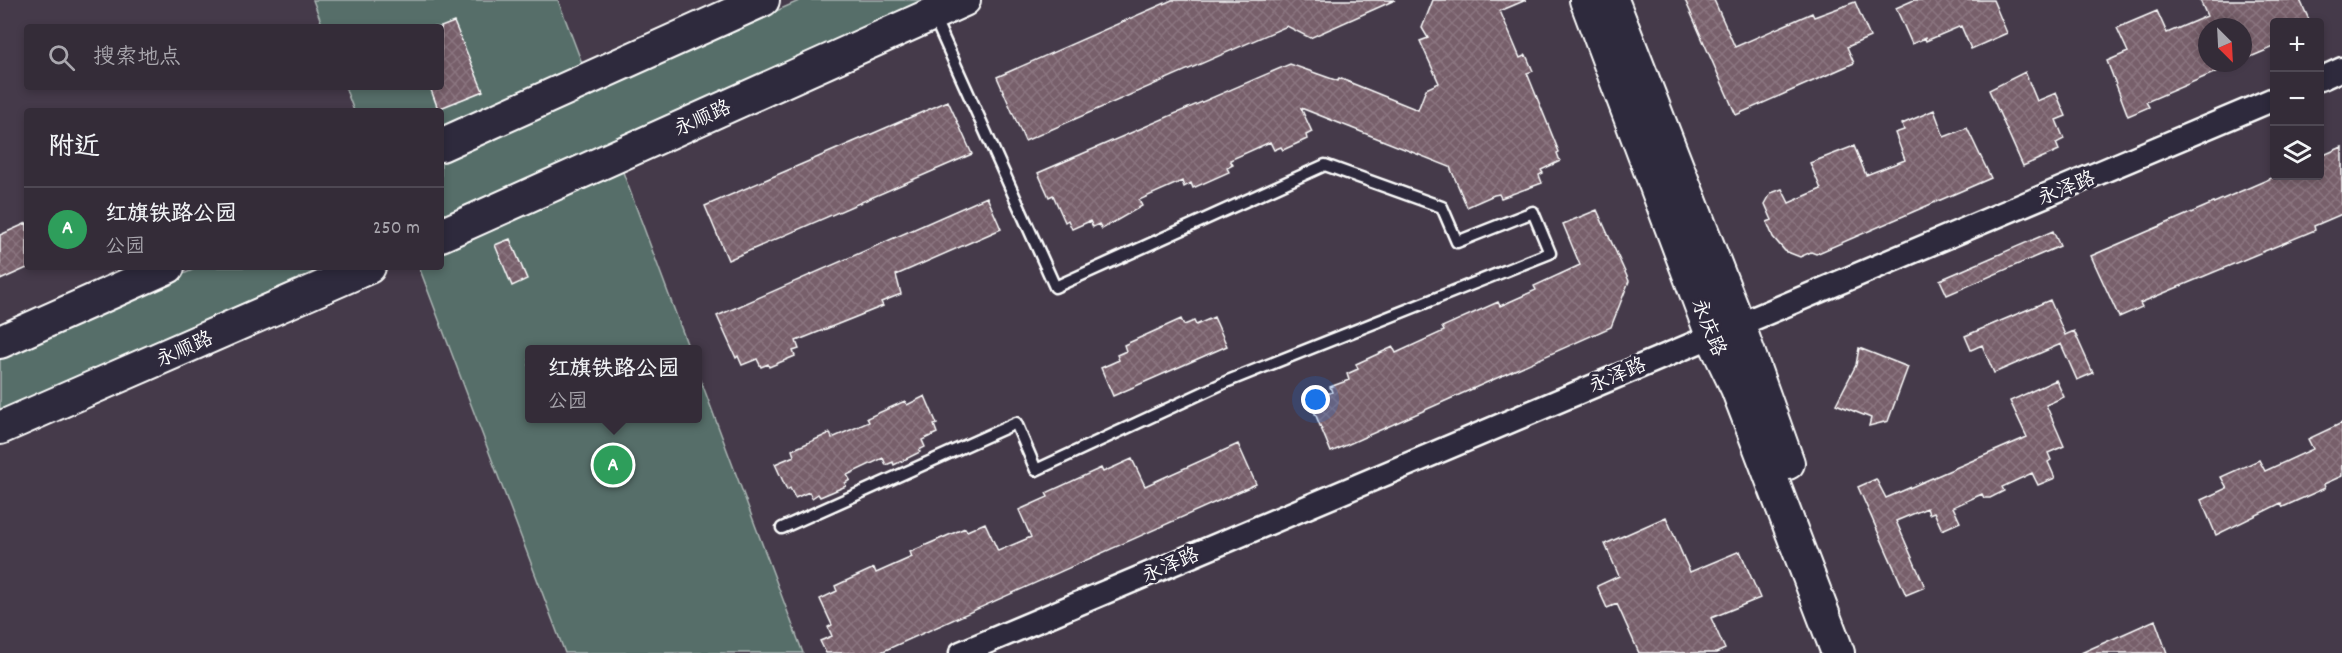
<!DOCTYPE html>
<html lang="zh">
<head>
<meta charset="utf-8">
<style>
  body { margin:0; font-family:Dekko,"LXGW WenKai TC",sans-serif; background:#3f3843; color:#f1f3f6 }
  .controls { position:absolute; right:18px; top:18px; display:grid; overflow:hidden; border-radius:6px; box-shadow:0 3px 9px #0003 }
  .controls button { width:54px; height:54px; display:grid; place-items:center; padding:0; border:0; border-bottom:2px solid #4e4853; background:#342c38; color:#f1f3f6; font:30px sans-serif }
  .compass { position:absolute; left:2198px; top:18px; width:54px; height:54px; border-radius:50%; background:#342c38; box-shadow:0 3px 9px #0003; rotate:156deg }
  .you { position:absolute; left:1316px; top:400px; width:21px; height:21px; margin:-15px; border:4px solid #fff; border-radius:50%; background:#1a73e8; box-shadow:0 0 0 9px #1a73e833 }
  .badge { display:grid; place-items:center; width:39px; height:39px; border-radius:50%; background:#ffd166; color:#fff; font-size:20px; font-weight:700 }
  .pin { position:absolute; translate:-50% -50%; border:3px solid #fff; box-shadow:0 2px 6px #0006 }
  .popup { position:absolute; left:525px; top:345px; width:177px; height:78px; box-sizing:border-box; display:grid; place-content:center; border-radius:6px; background:#342c38; filter:drop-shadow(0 2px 4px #0005); font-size:20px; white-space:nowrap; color:#a9a7ae }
  .popup b { font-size:22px; color:#f1f3f6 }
  .popup::after { content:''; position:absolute; left:50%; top:100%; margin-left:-12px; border:12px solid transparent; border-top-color:#342c38 }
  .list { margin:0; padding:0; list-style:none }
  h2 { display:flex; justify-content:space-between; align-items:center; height:78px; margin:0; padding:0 24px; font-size:26px }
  h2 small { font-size:20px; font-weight:400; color:#a9a7ae }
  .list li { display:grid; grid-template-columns:39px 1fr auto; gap:18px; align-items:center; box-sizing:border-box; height:84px; padding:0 24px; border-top:2px solid #4e4853 }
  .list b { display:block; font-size:22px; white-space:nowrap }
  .list p { margin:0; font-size:20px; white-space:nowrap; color:#a9a7ae }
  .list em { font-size:20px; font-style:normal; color:#a9a7ae }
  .icon { flex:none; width:33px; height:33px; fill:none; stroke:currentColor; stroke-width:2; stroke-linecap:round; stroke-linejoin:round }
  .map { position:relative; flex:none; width:2342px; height:653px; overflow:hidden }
  .search { position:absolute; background:#342c38; box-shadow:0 3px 9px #0003; left:24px; top:24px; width:420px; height:66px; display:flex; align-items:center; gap:15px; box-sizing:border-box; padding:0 21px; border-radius:6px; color:#a9a7ae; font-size:22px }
  .panel { position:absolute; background:#342c38; box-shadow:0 3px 9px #0003; left:24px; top:108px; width:420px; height:162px; border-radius:6px }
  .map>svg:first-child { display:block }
  .green { fill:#576e69; stroke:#abb6b4; stroke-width:1.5 }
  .building { fill:url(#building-cross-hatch); stroke:#fff; stroke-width:1.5 }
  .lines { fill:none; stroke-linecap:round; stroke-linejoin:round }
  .lane-casing { stroke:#fff; stroke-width:15 }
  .street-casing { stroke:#fff; stroke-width:27 }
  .secondary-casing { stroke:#fff; stroke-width:36 }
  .lane { stroke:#2f2a3d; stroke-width:10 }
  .street { stroke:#2f2a3d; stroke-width:22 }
  .secondary { stroke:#2f2a3d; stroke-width:32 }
  .labels { text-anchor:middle; stroke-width:6; stroke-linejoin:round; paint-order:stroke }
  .street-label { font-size:20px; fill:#fff; stroke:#2f2a3d }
</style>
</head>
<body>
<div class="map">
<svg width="2342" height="653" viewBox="0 0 2342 653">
  <defs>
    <pattern id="building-cross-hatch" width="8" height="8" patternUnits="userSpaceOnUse" patternTransform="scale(1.5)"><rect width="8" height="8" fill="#775e6a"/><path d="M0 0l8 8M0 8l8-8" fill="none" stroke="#8b7680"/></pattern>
  </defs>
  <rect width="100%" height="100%" fill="#453a4a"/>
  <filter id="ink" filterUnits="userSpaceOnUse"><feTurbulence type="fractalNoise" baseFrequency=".0167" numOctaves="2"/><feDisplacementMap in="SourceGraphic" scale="12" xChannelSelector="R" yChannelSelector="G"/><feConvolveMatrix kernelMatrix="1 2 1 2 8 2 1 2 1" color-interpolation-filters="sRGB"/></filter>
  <g filter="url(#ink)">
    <path class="green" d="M313,0H558L593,92L801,0H926L611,140L689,349L529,350V418H697V370L803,653H565L419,267H441V111H354L345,87H441V27H323Z
      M199,267H325L0,411V356Z"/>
    <path class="building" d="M1172,0H1395L1310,38L1287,26L1025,141L997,77Z
      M1433,0H1526L1500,11L1520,58L1526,55L1533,71L1527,73L1559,152L1557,153L1560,161L1541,170L1543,173L1539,175L1542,183L1501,198L1499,194L1494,195L1467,207L1450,167L1301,108L1312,132L1306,135L1307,139L1283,150L1281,147L1274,150L1270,142L1230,160L1233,165L1227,168L1229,172L1193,188L1191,183L1184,187L1182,181L1139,200L1142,206L1102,229L1099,224L1093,227L1090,221L1072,229L1068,220L1065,222L1053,195L1049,197L1038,173L1290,64L1338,81L1339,78L1418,110L1426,89L1439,83L1420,41L1428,38L1422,28Z
      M1685,0H1714L1735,47L1812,13L1814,17L1855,2L1870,37L1847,47L1854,63L1736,115Z
      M1914,0H1993L2007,33L1971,49L1961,26L1926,41L1925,38L1912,44L1896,8Z
      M2200,0H2300L2310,22H2274V47L2243,60V27H2207V63H2237L2146,102L2149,107L2128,116L2107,61L2128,52L2117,28L2157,11L2167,33L2207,16Z
      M454,22L483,91L438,109L430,87H441V27Z
      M2025,72L2037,101L2056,93L2066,116L2056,120L2064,139L2056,143L2059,150L2023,166L1989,90Z
      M948,101L972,154L728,260L705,206Z
      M1934,110L1944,137L1967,128L1991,178L1816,254L1811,252L1800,257L1785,251L1773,237L1767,222L1772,220L1765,204L1771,193L1782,189L1789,203L1821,189L1810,163L1854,146L1866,175L1905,160L1895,133L1904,130L1902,124Z
      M2342,147V214L2314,226L2315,230L2140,303L2142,307L2119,317L2091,256L2276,176H2319V157Z
      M987,197L1001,229L896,275L901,294L881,302L883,306L796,341L799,349L793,351L795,356L769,367L768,364L761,367L757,359L742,365L738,356L736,358L717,316Z
      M1597,210L1629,281L1611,327L1331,452L1314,411L1322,407L1318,398L1332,392L1330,387L1349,380L1347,374L1358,369L1356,364L1393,347L1396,353L1444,331L1442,327L1498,302L1500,306L1536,290L1534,286L1580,265L1563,224Z
      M27,223V268L0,280V235Z
      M2053,231L2060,246L1947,295L1940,280Z
      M510,239L527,279L512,286L495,245Z
      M2050,300L2065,335L2074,331L2093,373L2077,380L2061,344L1994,373L1982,345L1971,350L1965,336Z
      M1214,317L1227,346L1113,396L1101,368L1119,360L1117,355L1126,351L1124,345L1181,319L1184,325L1194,321L1196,325Z
      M1859,348L1908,367L1888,421L1869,426L1871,418L1836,404L1856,365Z
      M2056,380L2064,397L2046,405L2064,446L2048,453L2051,460L2048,462L2055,478L2038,485L2032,473L2002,487L2004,491L1990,498H1984L1982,494L1953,507L1960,522L1942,530L1934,512L1929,514L1927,508L1896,521L1925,587L1906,595L1858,487L1876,479L1886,498L2027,437L2010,401Z
      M925,396L937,424L934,425L937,433L922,440L925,447L919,450L920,452L894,465L893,462L886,465L883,458L847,475L850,480L845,483L846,486L820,497L818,494L812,498L809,492L795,498L790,488L787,490L775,464L794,456L792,450L830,433L832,438L869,422L867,418L905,401L907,405Z
      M2342,423V476L2324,484L2325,488L2283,507L2281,503L2216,535L2201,500L2227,488L2221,477L2259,460L2265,471L2313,449L2308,439Z
      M1238,444L1256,484L879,653H826L820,641L832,636L828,627L832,625L820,599L837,591L835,586L874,568L876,573L912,557L910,552L965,528L967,531L985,523L998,551L1031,537L1019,510L1048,497L1046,493L1101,468L1103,472L1132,459L1145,486Z
      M1666,517L1690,572L1740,551L1760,598L1711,618L1725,649L1716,653H1639L1617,604L1607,608L1597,586L1619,576L1605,544Z
      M2155,620L2167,653H2081Z"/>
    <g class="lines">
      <g class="lane-casing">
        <path id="lane" d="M782,528L1016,423L1036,470L1228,381L1550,253L1533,212L1457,242L1442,207L1325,165L1055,287L934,17"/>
      </g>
      <g class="street-casing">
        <path id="street" d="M2320,79L2342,69
          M961,653L2274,99"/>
      </g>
      <g class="secondary-casing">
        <path id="secondary" d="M1586,0L1713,338L1737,388L1838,653
          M1612,0L1738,323L1788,463
          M441,145L763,0
          M441,235L964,0
          M0,342L168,267
          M0,428L369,267"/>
      </g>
      <use href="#lane" class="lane"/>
      <use href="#street" class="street"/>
      <use href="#secondary" class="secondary"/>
    </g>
  </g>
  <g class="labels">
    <g class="street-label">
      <text transform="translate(702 117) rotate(-24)" y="7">永顺路</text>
      <text transform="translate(2066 187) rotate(-22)" y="7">永泽路</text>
      <text transform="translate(1710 327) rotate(68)" y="7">永庆路</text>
      <text transform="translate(184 348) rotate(-24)" y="7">永顺路</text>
      <text transform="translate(1617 374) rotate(-23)" y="7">永泽路</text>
      <text transform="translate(1170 564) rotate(-23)" y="7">永泽路</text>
    </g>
  </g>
</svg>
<div class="controls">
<button>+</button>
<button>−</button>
<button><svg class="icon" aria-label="layers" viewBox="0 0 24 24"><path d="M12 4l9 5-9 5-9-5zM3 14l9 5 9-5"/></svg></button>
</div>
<svg class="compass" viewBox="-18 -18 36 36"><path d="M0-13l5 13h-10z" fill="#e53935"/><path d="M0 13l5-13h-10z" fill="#a9a7ae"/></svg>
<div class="you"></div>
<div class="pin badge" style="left:613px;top:465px;background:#2e9e5b">A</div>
<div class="popup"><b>红旗铁路公园</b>公园</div>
<div class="search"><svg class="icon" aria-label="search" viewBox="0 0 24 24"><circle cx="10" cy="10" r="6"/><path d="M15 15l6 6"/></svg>搜索地点</div>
<section class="panel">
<h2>附近<small></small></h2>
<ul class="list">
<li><span class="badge" style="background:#2e9e5b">A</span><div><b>红旗铁路公园</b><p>公园</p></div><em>250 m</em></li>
</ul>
</section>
</div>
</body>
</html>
